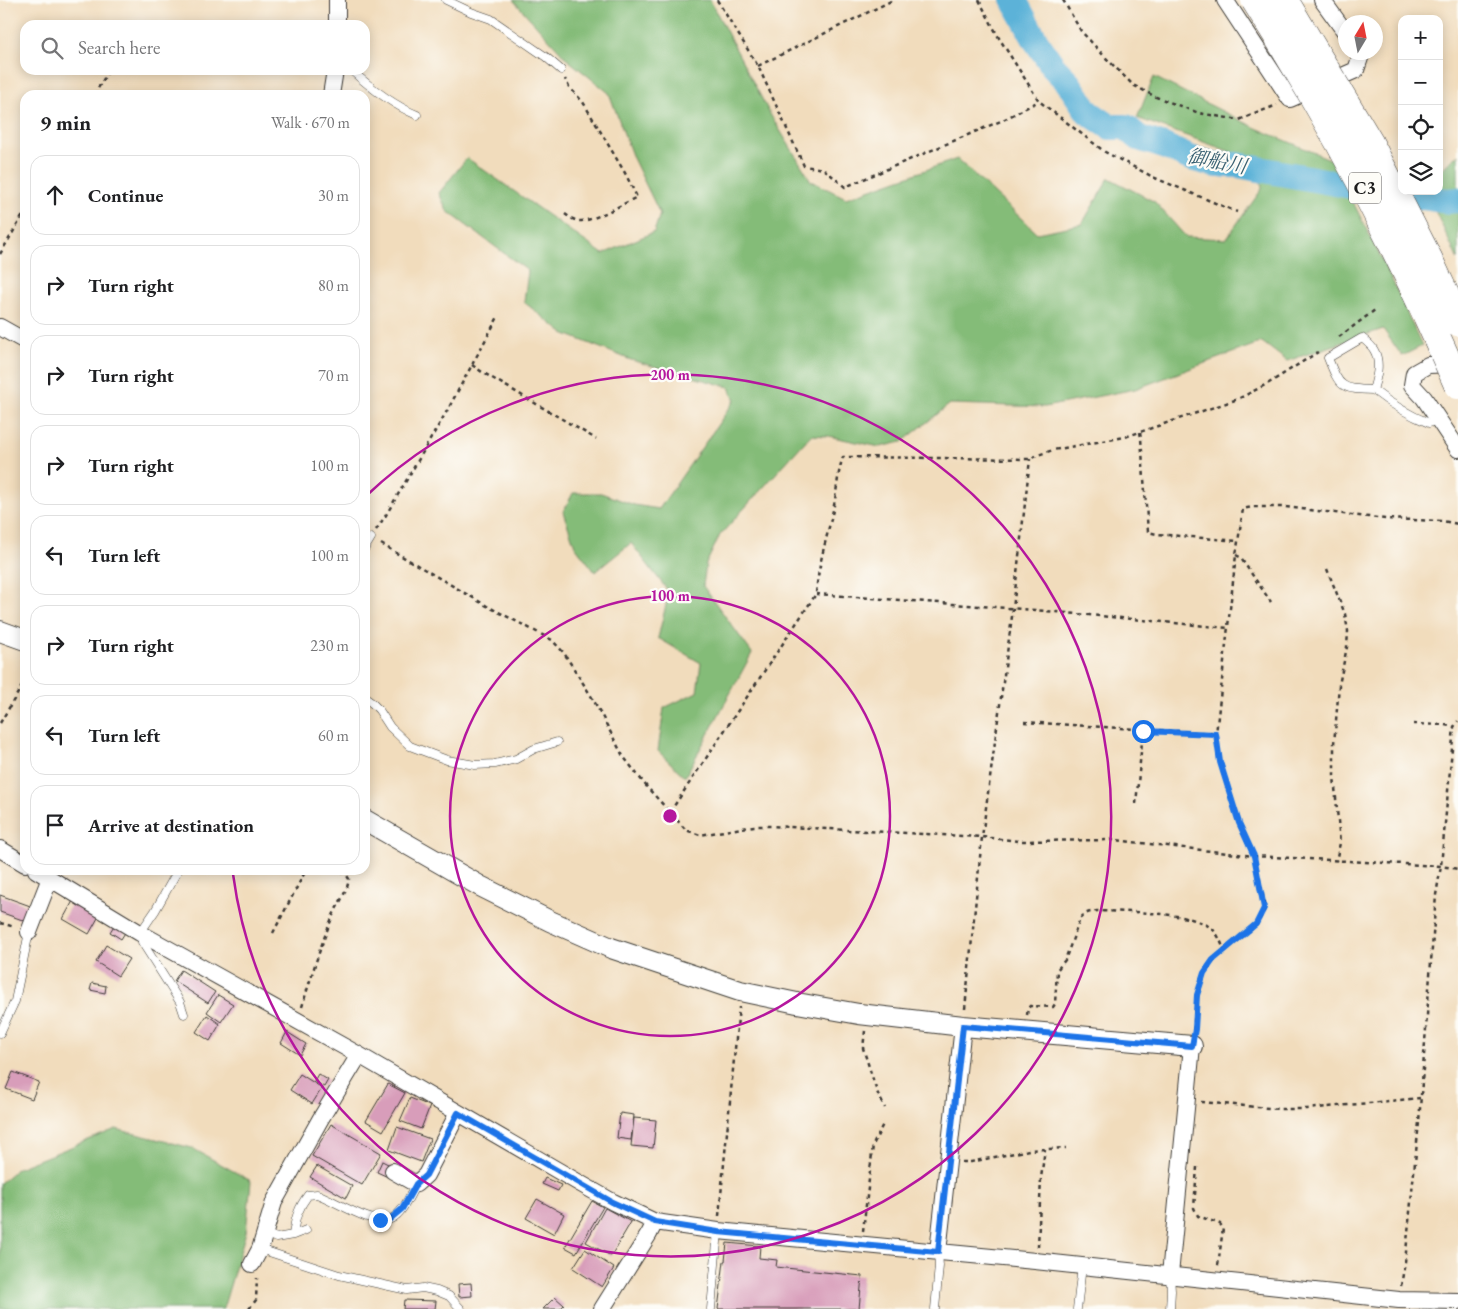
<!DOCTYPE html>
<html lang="en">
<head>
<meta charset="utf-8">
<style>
  body { margin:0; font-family:"EB Garamond","Noto Serif JP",serif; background:#f6f6f6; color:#202124 }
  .controls { position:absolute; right:15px; top:15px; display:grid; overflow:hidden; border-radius:10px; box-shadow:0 2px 12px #0003 }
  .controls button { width:45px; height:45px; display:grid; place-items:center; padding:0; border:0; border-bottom:1px solid #e0e0e0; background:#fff; color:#202124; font:25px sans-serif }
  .compass { position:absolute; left:1338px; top:15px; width:45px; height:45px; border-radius:50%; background:#fff; box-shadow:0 2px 12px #0003; rotate:10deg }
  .stop { position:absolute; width:15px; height:15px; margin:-11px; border:4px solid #1a73e8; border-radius:50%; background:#fff }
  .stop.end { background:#1a73e8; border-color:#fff; box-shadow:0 1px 5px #0008 }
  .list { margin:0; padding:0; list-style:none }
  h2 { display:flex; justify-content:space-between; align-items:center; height:65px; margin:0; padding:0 20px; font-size:21px }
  h2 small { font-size:16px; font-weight:400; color:#757577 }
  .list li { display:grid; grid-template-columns:32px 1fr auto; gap:15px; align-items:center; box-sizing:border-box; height:80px; margin:0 10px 10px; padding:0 10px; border:1px solid #e0e0e0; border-radius:15px }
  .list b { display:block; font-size:19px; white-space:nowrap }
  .list em { font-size:16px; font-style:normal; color:#757577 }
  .icon { flex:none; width:28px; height:28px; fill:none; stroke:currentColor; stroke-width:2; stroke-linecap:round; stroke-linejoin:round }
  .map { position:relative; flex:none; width:1458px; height:1309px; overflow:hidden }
  .search { position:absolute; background:#fff; box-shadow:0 2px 12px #0003; left:20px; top:20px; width:350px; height:55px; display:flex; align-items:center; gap:12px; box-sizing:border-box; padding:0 18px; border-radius:15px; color:#757577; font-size:19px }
  .panel { position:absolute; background:#fff; box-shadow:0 2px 12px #0003; left:20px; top:90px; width:350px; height:785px; border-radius:15px }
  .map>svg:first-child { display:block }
  .forest { fill:#84bc78; stroke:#506c4a }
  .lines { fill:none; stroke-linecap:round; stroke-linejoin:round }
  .river { stroke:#5cb2d8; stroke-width:26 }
  .building { fill:#d89dba }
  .service-casing { stroke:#3c3934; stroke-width:9 }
  .minor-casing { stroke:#3c3934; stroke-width:18 }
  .tertiary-casing { stroke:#3c3934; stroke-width:22 }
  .path { stroke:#3c3934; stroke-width:2.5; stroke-dasharray:4 4; stroke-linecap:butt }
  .service { stroke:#fff; stroke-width:8 }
  .minor { stroke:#fff; stroke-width:16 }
  .tertiary { stroke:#fff; stroke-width:20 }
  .motorway-bridge-casing { stroke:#3c3934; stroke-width:29; stroke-linecap:butt }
  .motorway-bridge { stroke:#fff; stroke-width:28 }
  .route { stroke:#1a73e8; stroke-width:6 }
  .ring { fill:none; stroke:#b5179e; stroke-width:2.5 }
  .labels { text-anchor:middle; stroke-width:4.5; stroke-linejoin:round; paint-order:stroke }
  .shield { fill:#fdfcf7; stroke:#605f5e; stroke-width:1 }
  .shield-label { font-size:18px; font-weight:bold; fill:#1c1c1c }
  .water-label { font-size:20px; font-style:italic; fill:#396071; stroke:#fdfcf7 }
  .centre { fill:#b5179e; stroke:#fdfcf7; stroke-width:2.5 }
  .ring-label { font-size:15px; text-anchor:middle; font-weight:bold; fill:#b5179e; stroke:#fdfcf7; stroke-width:4.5; stroke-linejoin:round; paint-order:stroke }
</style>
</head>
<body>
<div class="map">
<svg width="1458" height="1309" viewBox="0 0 1458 1309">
  <rect width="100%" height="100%" fill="#fdfcf7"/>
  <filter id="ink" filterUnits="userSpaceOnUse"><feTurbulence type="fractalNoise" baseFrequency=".02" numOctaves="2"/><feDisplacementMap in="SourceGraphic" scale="10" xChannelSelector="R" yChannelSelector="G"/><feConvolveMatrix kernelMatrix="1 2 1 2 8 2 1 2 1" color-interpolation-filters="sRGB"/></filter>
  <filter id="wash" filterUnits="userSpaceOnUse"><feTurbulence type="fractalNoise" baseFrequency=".0096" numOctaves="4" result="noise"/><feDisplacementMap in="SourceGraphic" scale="20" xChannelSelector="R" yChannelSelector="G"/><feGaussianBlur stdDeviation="1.12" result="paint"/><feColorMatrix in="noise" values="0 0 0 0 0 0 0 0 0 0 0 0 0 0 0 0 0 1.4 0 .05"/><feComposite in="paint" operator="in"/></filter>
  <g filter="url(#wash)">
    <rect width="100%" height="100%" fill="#f1dcbc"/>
    <path class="forest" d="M513,0H710L770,114L811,181L846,198L957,159L1037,233L1082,224L1109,178L1155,202L1186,237L1226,239L1262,189L1259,162L1137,118L1154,77L1256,128L1332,160L1394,284L1422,346L1402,356L1383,329L1287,361L1262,342L1135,389L1045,407L950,404L902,442L880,447L828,436L811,435L720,535L706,564L703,586L752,653L685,777L658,751L664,708L697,692L701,663L658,638L669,592L631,543L595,572L575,546L563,512L573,493H601L634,505L659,509L735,400L729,387L631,360L563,333L524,302L528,271L447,211L439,193L467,158L603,254L654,232L660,214L633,158L609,93L568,60Z
      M1458,154V260L1426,191H1439V172Z
      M116,1129L192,1148L251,1181L246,1232L223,1309H0V1183L18,1168Z"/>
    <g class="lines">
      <path class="river" d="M1014,0L1036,41L1055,69L1067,81L1088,112L1110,127H1126L1139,138L1164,146L1190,158L1217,165H1237L1357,187L1378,196L1393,198L1422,197L1447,201L1458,200"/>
    </g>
    <g id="blocks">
      <path class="building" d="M0,895L33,907L28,922L0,912Z
        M73,901L99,916L89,934L63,919Z
        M115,924L126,931L121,939L110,932Z
        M106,945L129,959L118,976L96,962Z
        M181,970L215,992L208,1003L174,981Z
        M92,983L106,986L105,993L90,990Z
        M218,995L233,1004L221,1022L207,1012Z
        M207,1015L220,1024L210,1041L196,1032Z
        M287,1032L306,1044L300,1055L281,1043Z
        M13,1072L39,1082L32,1099L6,1089Z
        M300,1074L322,1088L312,1104L290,1090Z
        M318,1074L328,1080L324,1087L314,1081Z
        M388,1084L405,1093L383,1131L366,1121Z
        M410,1098L430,1106L421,1129L400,1121Z
        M620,1113L634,1115L631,1140L617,1138Z
        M634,1118L656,1120L653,1148L631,1146Z
        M331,1124L381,1153L362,1185L312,1156Z
        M397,1127L430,1139L421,1162L389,1150Z
        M382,1161L392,1166L388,1177L377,1172Z
        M317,1166L352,1186L346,1198L310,1177Z
        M545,1178L561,1185L558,1191L542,1184Z
        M537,1199L564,1214L554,1234L526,1218Z
        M592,1201L603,1207L576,1253L565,1247Z
        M605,1208L631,1222L611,1256L586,1242Z
        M727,1243L760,1246L759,1258L777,1260L776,1267L862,1276L859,1309H718L724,1261H725Z
        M585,1249L614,1268L602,1287L573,1268Z
        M471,1283L472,1296L459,1297L458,1284Z
        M555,1297L564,1305L560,1309H543Z
        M404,1300L436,1301L435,1309H403Z"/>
    </g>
  </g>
  <g filter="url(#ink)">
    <use href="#blocks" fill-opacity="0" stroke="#3c3934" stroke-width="1"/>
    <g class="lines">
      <g class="service-casing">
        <path id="service" d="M446,0L471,12L491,19L546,57L561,70
          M351,70C371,88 393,105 417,115
          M1373,390C1341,389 1340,388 1328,358L1362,338C1366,341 1371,345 1374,350C1381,362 1377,377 1373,390C1391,404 1409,415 1429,423L1438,419
          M365,548L371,538
          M365,698L372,703L379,710L390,727L410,746L447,760L475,765L495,764L516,759L534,749L557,742
          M140,933L155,911L178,870
          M143,935L142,942L180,1002L184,1014
          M0,1033L15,1001L29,932
          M265,1233L276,1238L293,1235L306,1230
          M293,1235C295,1219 298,1208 308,1195L317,1194C334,1200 374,1227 391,1219C403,1213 410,1195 416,1184
          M260,1249L339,1275L407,1290L423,1288L437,1291L449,1296L461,1309
          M711,1309L718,1231
          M935,1309L939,1266L938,1252
          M1077,1309L1082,1266
          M1170,1309L1171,1291L1170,1275"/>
      </g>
      <g class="minor-casing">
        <path id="minor" d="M337,0V25
          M1225,0L1290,99L1356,70L1361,55L1359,52
          M1322,0L1346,33
          M331,95L335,70
          M0,327L25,341
          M1456,364L1428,365L1414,373L1412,385L1424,398L1458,449
          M0,849L25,864
          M36,870L140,933L359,1055L581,1184L613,1202L655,1222L718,1231L1035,1261L1399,1300L1458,1301
          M29,932L50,878
          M393,1171L416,1184L426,1175L458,1113
          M938,1252L963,1026
          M252,1264L260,1249L274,1202L321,1118L359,1055
          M1170,1275L1192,1046
          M602,1309L649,1234L655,1222"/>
      </g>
      <g class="tertiary-casing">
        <path id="tertiary" d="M0,631L25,640
          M365,820L480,886L550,921L611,948L740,991L797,1003L859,1014L963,1026L1192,1046"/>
      </g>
      <path class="path" d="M717,0L758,66L804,166L824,169L845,187L1003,120L1039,101
        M979,0L999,38L1039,101L1105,152L1155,178L1237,212
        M1063,0L1081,31L1106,58L1133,85L1156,97L1199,113L1239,120L1277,105
        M758,66L893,0
        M94,95L109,70
        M565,214C569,217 573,220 579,221C592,222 625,203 637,197L625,173L583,102L569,87L565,79
        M0,254L25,212
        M1339,337L1375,310
        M472,365L482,372L596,439
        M1140,432L1141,438L1148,532L1157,534L1238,541
        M376,530L386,515L447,411L499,315
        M381,544L487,606L552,640L564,653L593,699L623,756L647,787L686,830L700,835L754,826H771L982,837L1019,841L1115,840L1254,856L1441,866L1458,869
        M1236,555L1240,557L1271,602
        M1327,569L1345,614L1348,631L1347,647L1339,685L1334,744V776L1340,843L1336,861
        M816,594L1035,610L1228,628
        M1024,722L1216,734
        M0,723L25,681
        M1413,724L1445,725L1454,727
        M1136,804L1143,731
        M670,812L816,594C818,565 827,538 833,510C837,493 837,474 843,457L1030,459L1038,455L1053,450L1125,437L1238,399L1269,383L1318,352
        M0,923L15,927
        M273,933L306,870
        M302,1007C311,977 320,947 332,918C337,905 347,893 349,879L346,874L339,870
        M965,1009L982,837L1013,609L1030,459
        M1027,1015L1028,1008L1030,1006L1053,1007L1055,1004L1057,970L1065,960L1080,919C1084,913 1089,912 1097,911C1124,912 1190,911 1211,928C1218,933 1221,943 1225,951
        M1194,1030L1197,995L1204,973L1213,960L1256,925L1265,908L1254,856L1239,823L1220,762L1216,734L1236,555L1243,509L1252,507H1285L1385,519L1442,521L1458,524
        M865,1031L863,1048L877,1092L885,1108
        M1201,1102L1279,1109H1307L1420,1098
        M962,1162H971L1029,1150L1066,1148
        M1197,1167L1194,1208L1198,1216L1220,1224L1223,1228L1218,1266
        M719,1216L739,1007
        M863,1231L873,1145L884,1122
        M1038,1247L1041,1178L1045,1149
        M1401,1286L1405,1262L1419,1122L1436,895L1441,866L1454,727L1458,721
        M249,1309L256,1300L257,1278"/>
      <use href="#service" class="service"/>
      <use href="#minor" class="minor"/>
      <use href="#tertiary" class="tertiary"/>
      <g class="motorway-bridge-casing">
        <path id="motorway-bridge" d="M1255,0C1333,123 1400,251 1458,385
          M1284,0L1370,144L1428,258L1458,322"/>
      </g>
      <use href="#motorway-bridge" class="motorway-bridge"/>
    </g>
  </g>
  <g class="lines" filter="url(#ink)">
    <path class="route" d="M380,1220L390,1219L402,1209L416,1184L426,1175L458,1113L581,1184L612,1202L655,1222L718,1232L938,1252L963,1026L1192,1046L1195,1029L1197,995L1204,973L1213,960L1256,924L1264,908L1254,856L1239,823L1220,762L1216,734L1143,731"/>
  </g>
  <g class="ring">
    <circle cx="670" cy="816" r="220"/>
    <path d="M366 496A441 441 0 1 1 233 874"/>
  </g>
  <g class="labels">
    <rect class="shield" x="1349" y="172.5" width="32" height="31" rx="4"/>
    <g class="shield-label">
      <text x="1365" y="194">C3</text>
    </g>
    <g class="water-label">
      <text transform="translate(1217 161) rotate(11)" y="7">御船川</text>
    </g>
  </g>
  <circle cx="670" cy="816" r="8" class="centre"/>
  <g class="ring-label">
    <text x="670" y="380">200 m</text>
    <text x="670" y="601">100 m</text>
  </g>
</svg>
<div class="controls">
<button>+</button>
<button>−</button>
<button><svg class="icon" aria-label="locate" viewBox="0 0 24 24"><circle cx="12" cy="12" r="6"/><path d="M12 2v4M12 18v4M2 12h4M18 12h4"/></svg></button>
<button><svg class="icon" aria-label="layers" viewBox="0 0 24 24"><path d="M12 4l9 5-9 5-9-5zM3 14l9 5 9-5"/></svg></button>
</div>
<svg class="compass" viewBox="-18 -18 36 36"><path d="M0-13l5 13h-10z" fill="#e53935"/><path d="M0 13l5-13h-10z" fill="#757577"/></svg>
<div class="stop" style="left:1143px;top:731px"></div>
<div class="stop end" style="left:380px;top:1220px"></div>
<div class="search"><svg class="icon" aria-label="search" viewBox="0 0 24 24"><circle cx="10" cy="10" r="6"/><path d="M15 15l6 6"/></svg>Search here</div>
<section class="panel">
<h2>9 min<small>Walk · 670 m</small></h2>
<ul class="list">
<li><svg class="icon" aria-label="ahead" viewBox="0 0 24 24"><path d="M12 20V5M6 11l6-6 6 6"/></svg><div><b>Continue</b></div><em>30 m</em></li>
<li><svg class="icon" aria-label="right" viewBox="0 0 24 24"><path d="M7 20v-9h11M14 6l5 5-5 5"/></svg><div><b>Turn right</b></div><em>80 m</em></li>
<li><svg class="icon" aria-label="right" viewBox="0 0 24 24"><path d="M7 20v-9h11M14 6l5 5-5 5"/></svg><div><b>Turn right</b></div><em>70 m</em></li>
<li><svg class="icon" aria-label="right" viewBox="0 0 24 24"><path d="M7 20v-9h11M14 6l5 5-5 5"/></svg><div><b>Turn right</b></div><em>100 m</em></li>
<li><svg class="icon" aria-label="left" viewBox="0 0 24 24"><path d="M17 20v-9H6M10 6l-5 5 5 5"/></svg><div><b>Turn left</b></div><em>100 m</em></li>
<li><svg class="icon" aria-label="right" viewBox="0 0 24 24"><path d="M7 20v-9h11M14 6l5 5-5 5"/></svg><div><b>Turn right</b></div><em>230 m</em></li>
<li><svg class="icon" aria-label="left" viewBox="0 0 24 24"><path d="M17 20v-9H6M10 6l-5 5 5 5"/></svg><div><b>Turn left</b></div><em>60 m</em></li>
<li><svg class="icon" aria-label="arrive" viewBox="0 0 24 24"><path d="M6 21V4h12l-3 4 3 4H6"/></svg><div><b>Arrive at destination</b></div></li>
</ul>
</section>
</div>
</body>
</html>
